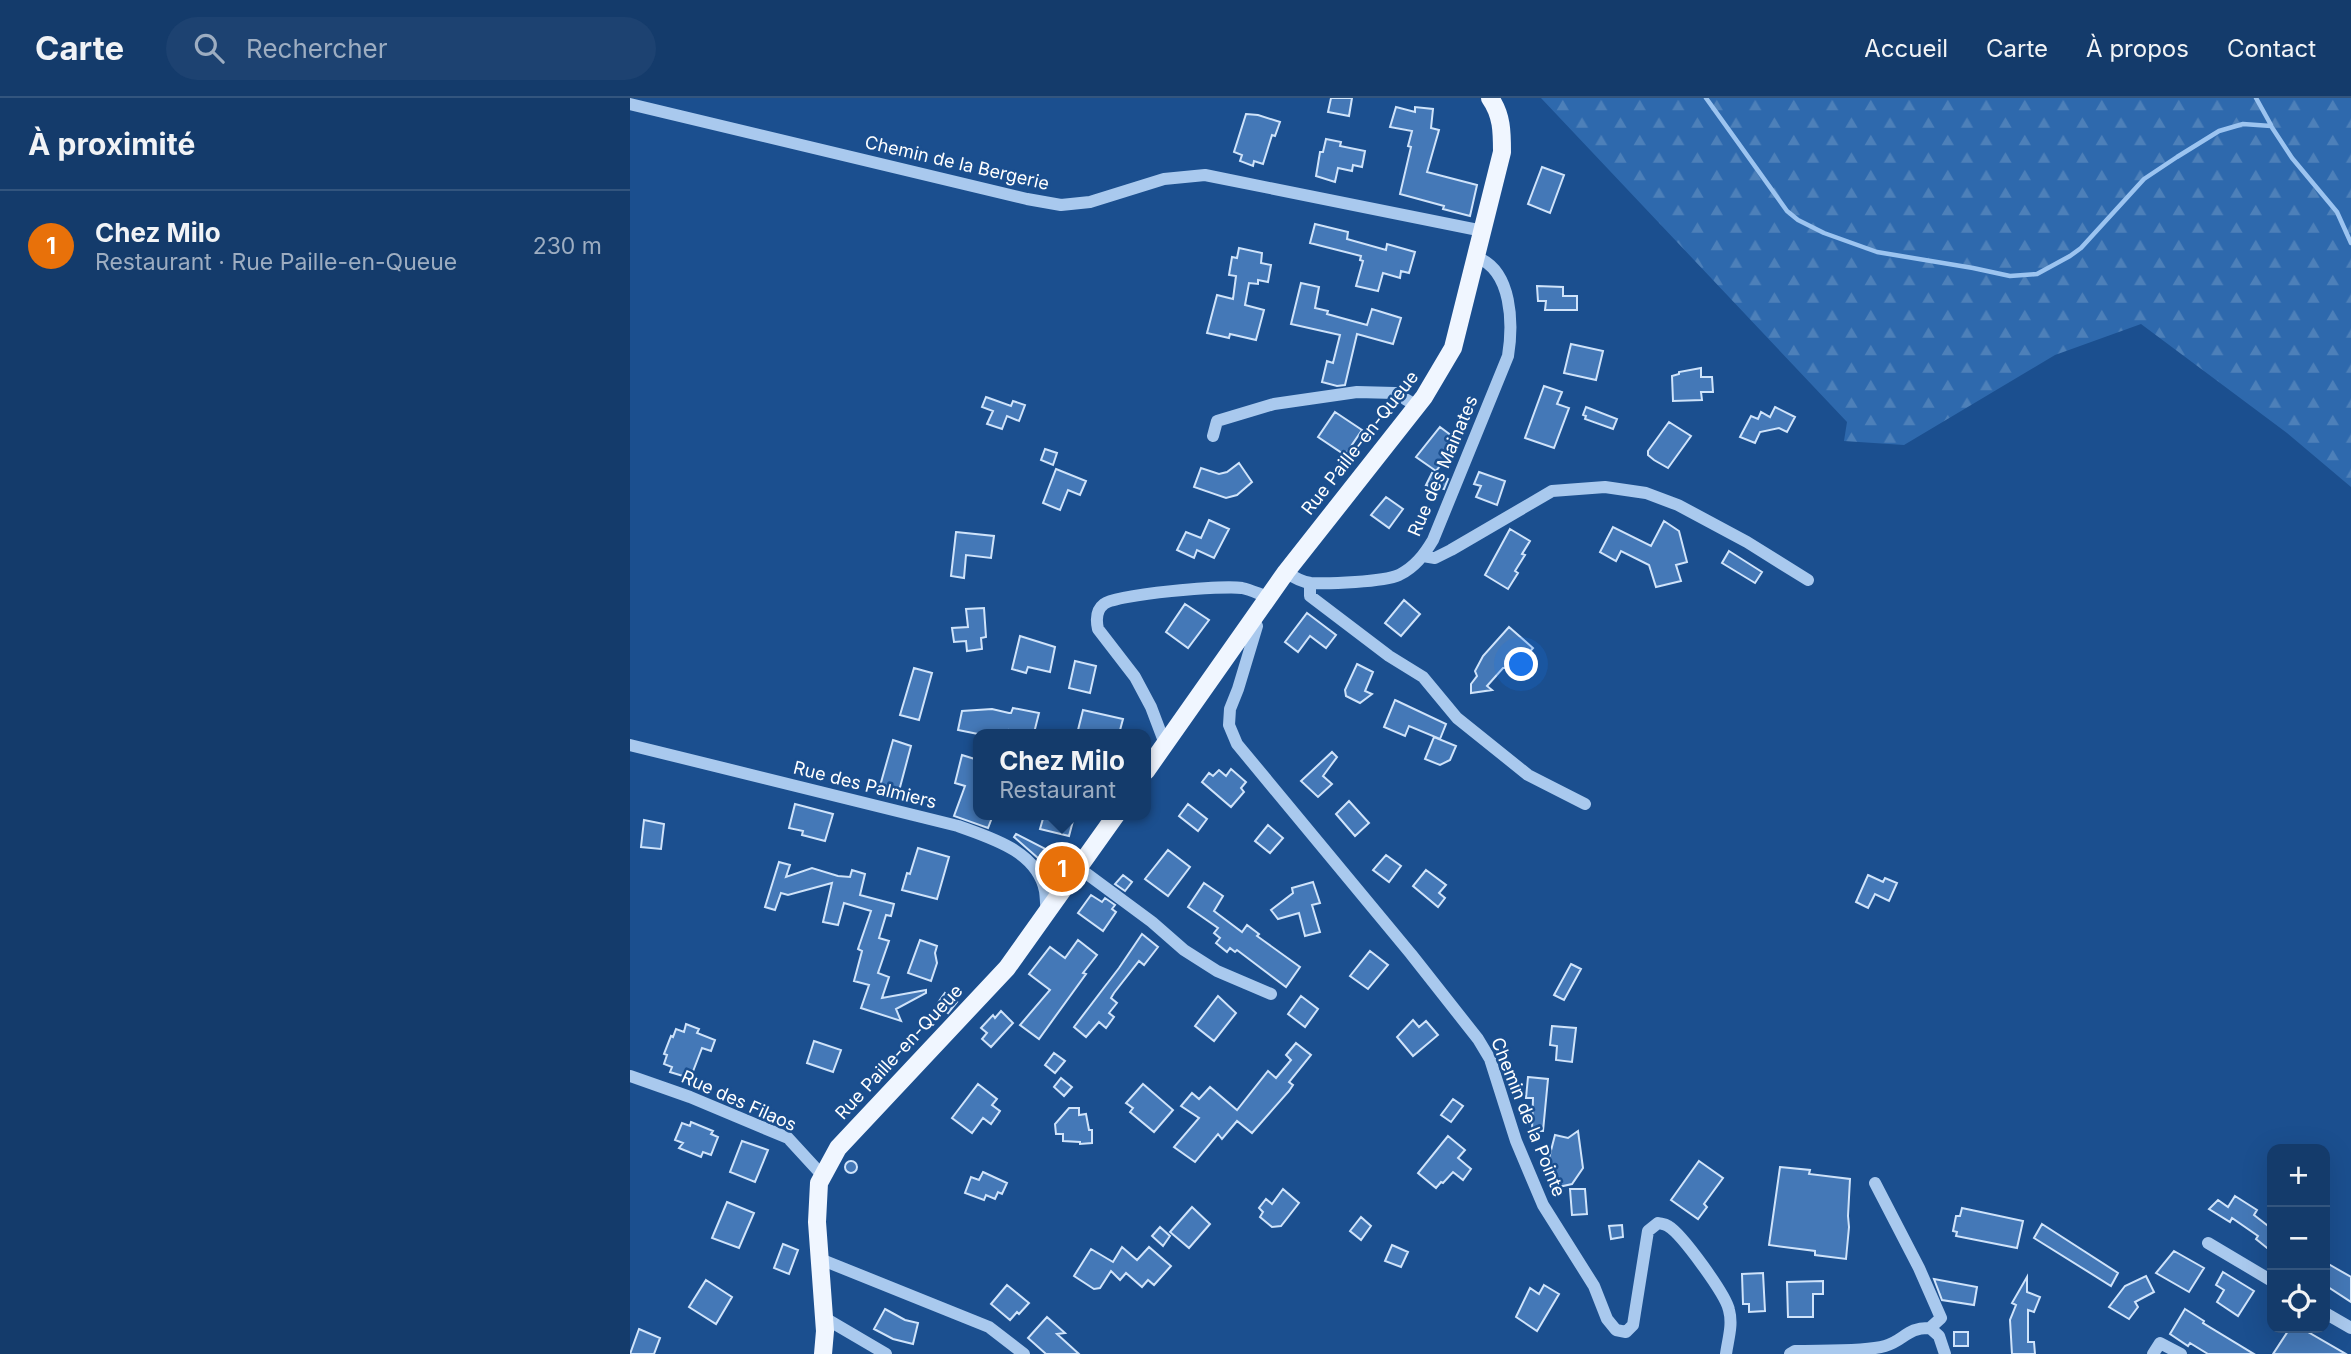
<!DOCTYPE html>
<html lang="fr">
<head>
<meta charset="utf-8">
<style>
  body { margin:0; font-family:Inter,sans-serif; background:#1d4271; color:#f1f3f6 }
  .controls { position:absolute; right:21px; bottom:21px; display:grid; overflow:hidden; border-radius:14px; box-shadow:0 7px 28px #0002 }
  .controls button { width:63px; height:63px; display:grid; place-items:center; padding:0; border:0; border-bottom:2px solid #33557e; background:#143b6b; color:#f1f3f6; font:35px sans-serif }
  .you { position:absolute; left:892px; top:567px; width:24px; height:24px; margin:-18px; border:5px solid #fff; border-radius:50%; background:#1a73e8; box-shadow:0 0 0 10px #1a73e833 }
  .badge { display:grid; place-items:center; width:46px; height:46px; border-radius:50%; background:#8bbbb9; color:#fff; font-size:23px; font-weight:700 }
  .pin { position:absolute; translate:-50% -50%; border:4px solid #fff; box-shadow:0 2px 7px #0006 }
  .popup { position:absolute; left:343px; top:631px; width:178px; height:91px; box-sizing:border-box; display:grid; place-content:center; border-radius:14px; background:#143b6b; filter:drop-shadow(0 2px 5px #0005); font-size:23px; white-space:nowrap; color:#9dadc1 }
  .popup b { font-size:26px; color:#f1f3f6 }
  .popup::after { content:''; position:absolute; left:50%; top:100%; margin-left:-14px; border:14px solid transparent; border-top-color:#143b6b }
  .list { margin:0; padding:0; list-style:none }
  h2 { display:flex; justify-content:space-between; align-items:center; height:91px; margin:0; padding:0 28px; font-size:30px }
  h2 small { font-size:23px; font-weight:400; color:#9dadc1 }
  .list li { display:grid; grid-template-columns:46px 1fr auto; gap:21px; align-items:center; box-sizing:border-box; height:112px; padding:0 28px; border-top:2px solid #33557e }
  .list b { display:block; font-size:26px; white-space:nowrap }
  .list p { margin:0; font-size:23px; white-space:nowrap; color:#9dadc1 }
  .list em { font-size:23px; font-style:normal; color:#9dadc1 }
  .icon { flex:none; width:38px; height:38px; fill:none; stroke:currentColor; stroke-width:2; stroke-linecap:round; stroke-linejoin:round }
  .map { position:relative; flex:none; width:1721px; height:1256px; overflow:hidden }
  header { display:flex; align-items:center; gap:42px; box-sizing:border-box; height:98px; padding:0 35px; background:#143b6b; border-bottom:2px solid #33557e }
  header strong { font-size:33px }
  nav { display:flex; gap:38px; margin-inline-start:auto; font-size:24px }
  .search { width:490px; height:63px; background:#1d4271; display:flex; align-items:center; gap:18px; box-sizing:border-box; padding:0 24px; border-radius:38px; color:#9dadc1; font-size:26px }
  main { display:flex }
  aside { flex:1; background:#143b6b }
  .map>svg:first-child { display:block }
  .forest { fill:url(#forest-firs) }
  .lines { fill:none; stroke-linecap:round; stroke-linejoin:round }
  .stream { stroke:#9cc4f0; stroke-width:4.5 }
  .building { fill:#4478b7; stroke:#cfe3fa; stroke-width:2 }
  .minor { stroke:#a9c9ee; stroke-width:12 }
  .major { stroke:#f0f6ff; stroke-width:18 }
  .labels { text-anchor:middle; stroke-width:5; stroke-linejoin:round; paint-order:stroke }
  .street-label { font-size:18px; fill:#fff; stroke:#1b4f8f }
</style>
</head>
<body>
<header>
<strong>Carte</strong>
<div class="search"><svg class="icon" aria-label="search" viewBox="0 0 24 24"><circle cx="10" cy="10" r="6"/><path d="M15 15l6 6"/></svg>Rechercher</div>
<nav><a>Accueil</a><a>Carte</a><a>À propos</a><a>Contact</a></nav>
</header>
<main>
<aside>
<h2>À proximité<small></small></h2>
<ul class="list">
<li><span class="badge" style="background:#e8710a">1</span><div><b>Chez Milo</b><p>Restaurant · Rue Paille-en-Queue</p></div><em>230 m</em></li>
</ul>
</aside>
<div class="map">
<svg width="1721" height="1256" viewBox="0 0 1721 1256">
  <defs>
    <pattern id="forest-firs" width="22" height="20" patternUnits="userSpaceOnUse" patternTransform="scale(1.75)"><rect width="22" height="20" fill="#2e69ad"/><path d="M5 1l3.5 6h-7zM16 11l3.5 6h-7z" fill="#4d80b9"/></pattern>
  </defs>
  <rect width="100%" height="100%" fill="#1b4f8f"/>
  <path class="forest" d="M911,0H1721V389L1657,335L1511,226L1425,257L1274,347L1214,343L1217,324Z"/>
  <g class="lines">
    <path class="stream" d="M1076,0L1157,113L1168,122L1194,135L1247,154L1343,170L1380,178L1407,176L1440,158L1451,150L1514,81L1547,59L1589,33L1613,26L1641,28L1662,60L1707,114L1721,145
      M1626,0L1641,27"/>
  </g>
  <path class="building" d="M701,0H722L719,18L698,14Z
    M766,9L785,14V9L803,11L801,30L809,32L797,74L847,87L840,118L813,111L814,108L770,96L781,49L778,48L782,33L760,29Z
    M616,16L628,17L650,24L645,38L642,37L633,66L624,63L623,68L610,63L612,57L604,54Z
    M696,41L711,44L710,48L735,53L732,69L723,67L722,73L708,70L705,84L686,78L690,54H693Z
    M912,69L934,77L920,115L898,106Z
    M685,126L718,134L717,141L756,152L757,146L785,154L779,175L771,173L770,180L753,175L748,193L726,188L733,163L730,162L731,158L680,145Z
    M609,150L632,155L631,165L641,167L638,184L628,182V186L619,185L615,207L634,212L626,242L600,236L599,240L577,235L587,197L603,201L606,178L599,177L602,159L607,160Z
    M671,185L689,189L685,210L698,213L697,216L737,227L742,211L771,220L763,246L727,236L715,287L707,288L692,284L697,263L703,265L710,237L661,226Z
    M907,188L933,189V198H947V212H915L916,203H908Z
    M941,246L973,253L966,282L934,275Z
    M1071,270V279H1082L1083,294H1071L1072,302L1043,303L1042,278L1049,276V274Z
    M914,288L932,294L927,306L939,310L924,350L895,340Z
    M356,299L381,308L383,303L395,307L389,323L377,318L372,331L357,326L363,313L352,309Z
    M956,309L987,321L983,331L955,321L956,318L953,317Z
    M1145,309L1165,319L1157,334L1149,330L1130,334L1125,345L1110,339L1121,318L1128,321L1131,314L1140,319Z
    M705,314L732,332L715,357L688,339Z
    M1039,324L1061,338L1038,370L1024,362L1018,357V353Z
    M810,329L830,344L806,373L786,359Z
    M415,351L427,355L423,367L411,362Z
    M609,365L622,384L607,397L596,400L564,389L571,370L589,376L597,374Z
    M426,371L456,383L450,397L438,392L430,412L413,405Z
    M849,374L875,383L867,407L846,399L851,388L844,386Z
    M802,375L818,381L814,391L796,387Z
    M756,399L773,411L759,430L741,417Z
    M579,422L599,431L584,460L567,452L564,460L547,452L556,434L571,440Z
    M1034,423L1049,433L1057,464L1046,467L1051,483L1026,489L1019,467L991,453L986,463L970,454L983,429L1021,448Z
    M880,431L900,443L892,456L895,457L885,473L888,475L878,491L855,477Z
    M326,434L364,438L361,460L336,457L334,480L321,478Z
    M1099,453L1132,474L1125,485L1092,465Z
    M774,502L790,516L771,538L755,525Z
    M555,506L579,522L558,550L536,534Z
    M354,510L356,539L351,540L352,551L337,553L336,543L324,544L322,530L338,529L336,511Z
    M677,515L706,537L696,550L680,538L668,554L655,544Z
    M879,529L903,550L897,557L904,563L892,578L883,570H873L857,588L862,592L841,595V586L847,578L845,573L853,558Z
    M390,538L425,549L420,574L398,569L396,575L382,571Z
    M445,563L466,568L460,595L439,590Z
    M727,566L743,574L735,593L742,596L730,605L716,598L715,592Z
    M284,570L302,575L289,622L270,617Z
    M765,602L816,626L810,641L779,628L775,638L754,629Z
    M383,610L409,615L404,635L397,634L395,636L379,632L378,634L373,633L372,636H348L328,632L332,613L362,611L379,615H381Z
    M453,612L493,621L489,636H447Z
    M804,639L826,648L820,662L810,667L795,661Z
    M263,642L281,648L269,693L250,688Z
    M702,654L707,659L693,678L702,686L688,699L671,683Z
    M332,657L348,662V717H363L358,730L324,718L335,688L325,685Z
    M601,671L616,684L611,690L614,694L601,709L572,684L579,675L583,678L589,672L596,678Z
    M719,703L739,725L725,738L706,716Z
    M165,706L203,716L195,743L172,737L173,733L159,730Z
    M558,706L577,721L568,733L549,718Z
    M414,717L444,719L439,738L410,731Z
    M14,722L34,726L31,751L11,749Z
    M638,727L653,740L640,755L625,743Z
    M386,736L439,763L426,782L419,777L409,761L384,739Z
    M288,750L319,759L307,801L272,792L277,775L280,776Z
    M538,752L560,769L538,798L515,781Z
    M756,757L771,768L759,784L743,772Z
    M149,764L160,767L156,779L182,770L208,778L220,779L222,772L235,776L230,797L264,806L261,818L256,817L249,840L259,843L248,875L259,879L252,900L296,892V895L266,911L271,923L231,910L239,887L224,883L232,853L228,851L241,813L214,805L208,827L193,824L202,785L158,797L151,795L145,812L135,809Z
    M796,772L816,787L809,795L815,800L808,809L783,788Z
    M493,777L502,784L495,793L485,786Z
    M1238,777L1253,784L1255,780L1267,785L1259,803L1245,796L1238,810L1226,804Z
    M683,784L690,805L682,807L690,834L675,838L669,815L648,821L641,812L663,795L662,790Z
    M574,785L593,798L584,813L612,834L617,827L629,836L627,838L670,869L656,889L607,852L605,854L600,850L597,854L586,845L590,840L584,835L588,830L558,809Z
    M461,797L472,804L475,800L485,807L482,811L486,814L473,833L448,815Z
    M512,836L528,849L514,867L509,863L484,895L481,900L487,905L479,915L484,919L476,930L469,924L456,939L444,929L489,870Z
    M290,842L307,848L305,855L307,865L301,883L278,875Z
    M448,842L467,857L453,875L456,876L409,941L390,927L420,892L399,876L420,849L435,860Z
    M740,853L758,867L738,891L720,878Z
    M941,866L951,871L934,902L924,897Z
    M315,895L327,904L318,915L307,906Z
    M588,898L606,915L584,943L565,928Z
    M671,898L688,911L675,929L658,916Z
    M371,913L383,925L361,949L352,941L357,935L351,930L363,917L365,920Z
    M783,922L789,929L796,923L808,937L783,958L767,939Z
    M56,926L69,931L67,935L85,942L81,953L72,950L62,976L55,973L53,978L40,974L42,969L34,966L37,957L34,956L41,938L43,939L46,931L54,934Z
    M922,928L946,930L942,964L926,962L927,948L920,947Z
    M184,943L211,952L203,974L177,965Z
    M666,945L681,957L659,984L663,987L659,993L622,1035L607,1023L592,1041L588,1036L565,1064L544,1049L569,1020L551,1008L562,995L569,1001L580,989L607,1012L638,973L646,980L661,962L656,957Z
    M424,955L435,963L425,975L415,967Z
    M898,979L918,981L913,1033H902L903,1000H896Z
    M431,980L442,989L434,998L424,989Z
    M348,986L367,1001L362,1007L370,1013L361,1026L353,1020L342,1035L322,1020Z
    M513,986L543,1012L524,1034L500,1014L503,1010L496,1005Z
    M823,1001L833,1008L821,1024L811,1017Z
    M439,1010H449V1017L456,1016L459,1032H462V1045L450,1046V1044L433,1043V1036H426L425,1026Z
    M61,1024L83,1033L81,1036L88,1039L81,1057L73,1054L71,1059L49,1050L53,1045L45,1042L52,1025L60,1028Z
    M948,1033L953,1070L942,1086L924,1090L918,1064L925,1037L938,1040Z
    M818,1038L835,1052L828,1060L841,1071L833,1082L823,1074L813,1085L811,1084L806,1090L788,1075Z
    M112,1043L138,1052L125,1084L100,1074Z
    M215 1069a6 6 0 1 1 12 0a6 6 0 1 1-12 0Z
    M1069,1063L1093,1080L1074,1106L1077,1109L1068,1121L1041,1102Z
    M1150,1069L1180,1072L1179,1076L1220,1081L1218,1118L1219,1129L1216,1161L1185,1157V1153L1139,1147Z
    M353,1074L377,1085L372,1096L368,1094L365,1101L356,1097L354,1102L335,1095L341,1079L349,1082Z
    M653,1091L669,1105L651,1128L642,1129L630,1119L633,1114L629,1110L636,1101L642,1106Z
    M940,1091H955L957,1116L942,1117Z
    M1605,1098L1627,1112L1624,1117L1642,1131V1154L1626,1141L1628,1138L1602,1120L1600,1124L1579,1111L1588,1102L1598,1109Z
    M97,1104L124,1115L109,1150L82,1140Z
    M562,1109L580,1126L559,1150L540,1134Z
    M1332,1110L1393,1123L1387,1150L1326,1138L1327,1134L1323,1133L1326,1118H1330Z
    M731,1119L741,1128L731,1142L720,1133Z
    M1412,1126L1488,1175L1481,1188L1404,1140Z
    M992,1127L993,1139L981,1141L979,1128Z
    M530,1129L540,1138L533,1148L522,1138Z
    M153,1146L168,1152L159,1176L144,1170Z
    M762,1147L778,1154L771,1169L755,1163Z
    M492,1149L507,1162L519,1149L541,1168L524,1187L518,1182L512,1189L496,1175L490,1182L481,1173L470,1190L464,1191L444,1178L461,1151L483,1164Z
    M1544,1153L1574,1170L1559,1194L1526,1175Z
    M1695,1164L1721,1179V1204L1695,1187Z
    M1593,1174L1624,1193L1608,1218L1587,1204L1594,1192L1586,1187Z
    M1133,1175L1135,1213L1119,1214V1206H1113L1112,1176Z
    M1516,1178L1524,1194L1505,1204L1508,1209L1499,1221L1479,1209L1495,1188Z
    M1397,1179V1194L1410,1199L1404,1214L1398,1212V1244H1404L1405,1256H1382L1380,1222L1386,1207L1382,1205Z
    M1304,1181L1347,1189L1344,1207L1312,1202Z
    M76,1182L102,1199L86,1226L59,1209Z
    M1193,1183V1196H1183V1219H1158L1157,1184Z
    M377,1187L399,1205L389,1216L387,1214L380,1222L361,1206Z
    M914,1187L929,1196L907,1233L886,1219L900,1190L909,1196Z
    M255,1211L275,1222L288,1225L283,1246L263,1241L244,1231Z
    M1555,1211L1574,1223L1573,1225L1624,1256H1578L1560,1245L1558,1248L1540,1236Z
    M417,1219L435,1235L427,1236L449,1256H416L398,1240Z
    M1660,1230H1671L1716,1256H1643Z
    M9,1231L30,1240L24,1256H0Z
    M1324,1234H1338V1248H1324Z"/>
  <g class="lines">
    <path class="minor" d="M0,6L397,101L431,107L460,104L534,81L575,77L853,133
      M583,338L587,323L644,306L727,294L765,295L787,308
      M793,458L805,460L821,452L922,393L975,389L1016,395L1048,407L1117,444L1178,482
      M656,474C663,479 672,484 681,485C698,486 753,484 769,477C785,469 794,457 803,442L878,258C883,227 883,172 846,159
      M680,485V498L759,558L793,579L827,620L898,677L955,706
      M622,521L627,528L608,591L600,611L599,627L607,646L781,856L848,941L860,961L886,1043L913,1107L964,1188L977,1221L986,1232L996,1234L1003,1227L1018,1133L1028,1125C1032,1126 1035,1126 1038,1128C1052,1136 1096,1197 1099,1212C1103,1227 1098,1241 1096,1256
      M535,646L521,609L505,579L468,531C466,522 466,512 474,506C486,496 595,487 612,490C621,492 629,496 638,499
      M0,647L328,728C361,740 407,753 415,793C416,800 416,808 417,815
      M449,770L522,824L554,852L587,873L641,896
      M0,978L60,999L158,1040L192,1077
      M1245,1085L1289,1170L1311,1220L1300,1230
      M1578,1145L1642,1183
      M190,1161L359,1229L394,1256
      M1695,1215L1721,1230
      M193,1219L256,1256
      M1160,1256L1165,1253C1189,1252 1234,1254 1255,1248C1274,1243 1277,1229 1300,1230L1309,1238L1315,1256
      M1523,1256L1530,1245L1551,1256"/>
    <path class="major" d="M516,673L656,474L794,299L823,250L872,54C872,34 872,17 860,0
      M193,1256L195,1233L187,1124L189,1085L208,1050L377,870L486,717"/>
  </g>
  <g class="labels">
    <g class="street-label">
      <text transform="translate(327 65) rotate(13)" y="6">Chemin de la Bergerie</text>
      <text transform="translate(730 345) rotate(-52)" y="6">Rue Paille-en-Queue</text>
      <text transform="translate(813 368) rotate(-67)" y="6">Rue des Mainates</text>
      <text transform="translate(235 687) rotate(14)" y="6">Rue des Palmiers</text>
      <text transform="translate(269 954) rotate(-47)" y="6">Rue Paille-en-Queue</text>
      <text transform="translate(109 1003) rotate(24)" y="6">Rue des Filaos</text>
      <text transform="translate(898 1019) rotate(68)" y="6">Chemin de la Pointe</text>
    </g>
  </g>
</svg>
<div class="controls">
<button>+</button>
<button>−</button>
<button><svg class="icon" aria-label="locate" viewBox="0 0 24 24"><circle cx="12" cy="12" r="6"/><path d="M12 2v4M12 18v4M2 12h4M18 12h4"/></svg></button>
</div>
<div class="you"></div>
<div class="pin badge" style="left:432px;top:771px;background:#e8710a">1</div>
<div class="popup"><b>Chez Milo</b>Restaurant</div>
</div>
</main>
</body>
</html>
